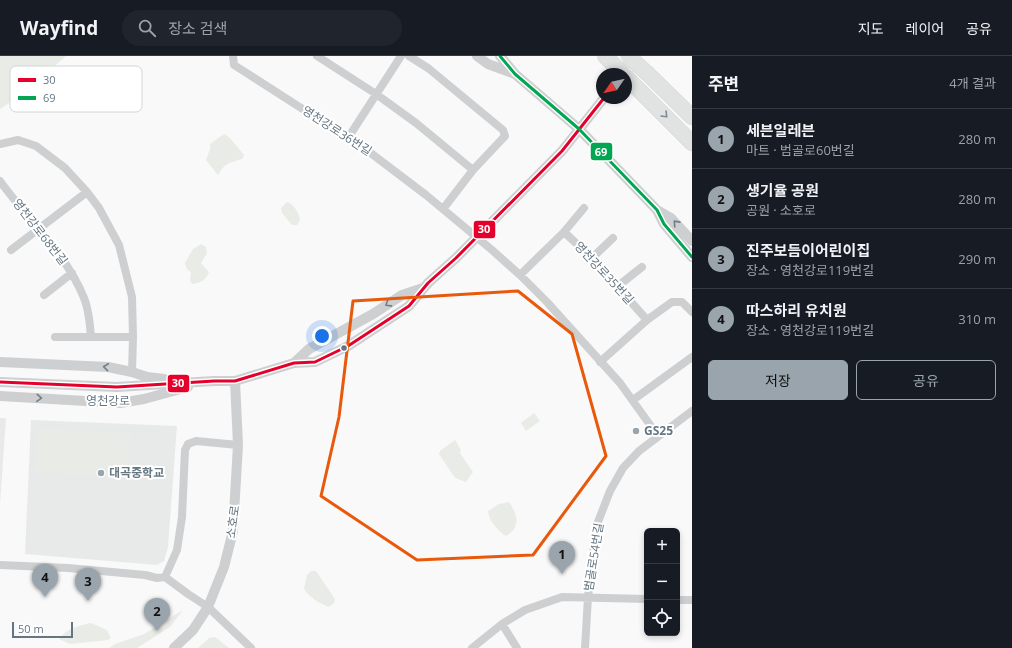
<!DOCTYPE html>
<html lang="ko">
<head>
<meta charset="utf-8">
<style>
  body { margin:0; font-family:"Open Sans","Noto Sans KR",sans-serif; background:#20242c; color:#f1f3f6 }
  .controls { position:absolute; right:12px; bottom:12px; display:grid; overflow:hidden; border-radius:6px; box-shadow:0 2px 6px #0003 }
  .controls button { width:36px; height:36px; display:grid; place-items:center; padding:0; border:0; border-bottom:1px solid #363941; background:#171b24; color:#f1f3f6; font:20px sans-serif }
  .compass { position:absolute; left:596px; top:12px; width:36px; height:36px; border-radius:50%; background:#171b24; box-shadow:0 2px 6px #0003; rotate:236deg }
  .scale { position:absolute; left:12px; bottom:10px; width:61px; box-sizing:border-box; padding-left:4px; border:2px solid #657683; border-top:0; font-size:11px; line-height:14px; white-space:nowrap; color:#657683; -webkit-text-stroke:3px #fff; paint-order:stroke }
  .you { position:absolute; left:322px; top:280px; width:14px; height:14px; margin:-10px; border:3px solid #fff; border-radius:50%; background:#1a73e8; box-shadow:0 0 0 6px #1a73e833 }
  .badge { display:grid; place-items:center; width:26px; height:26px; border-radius:50%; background:#99a4ac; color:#111; font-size:13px; font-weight:700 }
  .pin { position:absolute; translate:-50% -33px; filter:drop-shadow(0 1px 2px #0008) }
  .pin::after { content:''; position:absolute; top:21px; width:14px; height:12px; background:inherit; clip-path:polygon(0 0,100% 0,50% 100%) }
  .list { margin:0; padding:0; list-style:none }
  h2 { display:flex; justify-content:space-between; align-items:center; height:52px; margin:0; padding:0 16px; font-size:17px }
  h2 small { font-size:13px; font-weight:400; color:#9ea1a6 }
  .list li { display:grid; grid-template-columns:26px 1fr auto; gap:12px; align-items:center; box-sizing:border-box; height:60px; padding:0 16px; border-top:1px solid #363941 }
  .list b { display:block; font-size:15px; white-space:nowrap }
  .list p { margin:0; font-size:13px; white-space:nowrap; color:#9ea1a6 }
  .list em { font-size:13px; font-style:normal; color:#9ea1a6 }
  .actions { display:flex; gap:8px; padding:12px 16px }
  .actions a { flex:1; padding:9px 0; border:1px solid #99a4ac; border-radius:6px; text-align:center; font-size:14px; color:#99a4ac }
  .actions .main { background:#99a4ac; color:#111 }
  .icon { flex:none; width:22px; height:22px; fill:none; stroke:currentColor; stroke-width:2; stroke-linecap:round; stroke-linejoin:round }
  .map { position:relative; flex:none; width:692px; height:592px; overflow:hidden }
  header { display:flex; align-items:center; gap:24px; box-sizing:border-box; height:56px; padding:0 20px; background:#171b24; border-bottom:1px solid #363941 }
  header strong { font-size:19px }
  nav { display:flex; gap:22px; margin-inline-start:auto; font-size:14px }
  .search { width:280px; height:36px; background:#20242c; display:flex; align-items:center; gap:10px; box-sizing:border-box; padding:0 14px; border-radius:22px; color:#9ea1a6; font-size:15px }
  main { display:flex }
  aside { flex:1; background:#171b24 }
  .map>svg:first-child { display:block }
  .built { fill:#e8e9e9 }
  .green { fill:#e8ebe6 }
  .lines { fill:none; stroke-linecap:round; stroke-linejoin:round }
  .motorway-casing { stroke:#d5d6d6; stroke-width:16 }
  .minor { stroke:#cecfd0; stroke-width:8 }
  .tertiary { stroke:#cecfd0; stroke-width:10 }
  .motorway { stroke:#e1e2e2; stroke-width:15 }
  .motorway-bridge-casing { stroke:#d5d6d6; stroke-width:16; stroke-linecap:butt }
  .motorway-bridge { stroke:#e1e2e2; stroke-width:15 }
  .bus-1-casing { stroke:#fff; stroke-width:6 }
  .bus-2-casing { stroke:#fff; stroke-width:6 }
  .bus-1 { stroke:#e4002b; stroke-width:3 }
  .bus-2 { stroke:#00a651; stroke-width:3 }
  .oneway { stroke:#7e8c96 }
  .oneway2 { stroke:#707f8b }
  .marked { fill:none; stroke:#e8590c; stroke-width:3; stroke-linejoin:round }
  .bus-dot { fill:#657683; stroke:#fff; stroke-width:1.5 }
  .poi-dot { fill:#99a4ac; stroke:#fff; stroke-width:1.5 }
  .labels { text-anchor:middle; stroke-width:4; stroke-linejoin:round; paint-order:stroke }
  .street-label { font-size:12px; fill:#657683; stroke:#fff }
  .poi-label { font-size:12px; font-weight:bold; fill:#657683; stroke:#fff; text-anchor:start }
  .key { fill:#fff; stroke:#d1d6da; stroke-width:1 }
  .key-label { font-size:11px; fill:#657683 }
  .line-badge { stroke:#fff; stroke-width:1.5 }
  .badge-label { font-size:11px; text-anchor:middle; font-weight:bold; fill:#fff }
</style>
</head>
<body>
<header>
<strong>Wayfind</strong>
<div class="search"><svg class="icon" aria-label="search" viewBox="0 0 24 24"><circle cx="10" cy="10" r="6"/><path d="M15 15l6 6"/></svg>장소 검색</div>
<nav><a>지도</a><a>레이어</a><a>공유</a></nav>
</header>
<main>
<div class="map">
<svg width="692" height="592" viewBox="0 0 692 592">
  <rect width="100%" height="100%" fill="#f9f9f9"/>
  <path class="built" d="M0,362H6L0,448Z
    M31,364L177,370L168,491L164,505L157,509L25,498Z"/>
  <path class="green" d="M0,0H66L20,40L0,53Z
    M224,78L229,81L244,99L243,102C229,109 228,103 218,119L206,104L210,93V88Z
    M287,146C294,148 299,157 300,164L297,169H292L282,157L281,152Z
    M201,188L206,191L207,197L201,207L209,216C206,224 201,227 192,228L190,224L191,216L187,213L185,207L193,193Z
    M534,357L540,365L526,375L521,367Z
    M38,373L130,377L129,420L37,417Z
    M455,384L461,394L460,397L473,416L466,426L455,422L439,398L440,395Z
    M509,446C518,459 521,471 506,480C498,475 489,465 488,455L499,448Z
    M311,515H316L335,543L334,547L329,551C319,547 310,542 304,533L307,519Z
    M183,554L170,571L137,592H109L115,588L144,578Z
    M91,567L107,574L111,582L108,584L70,588L59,583C67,572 78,570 91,567Z
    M215,581L229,592H198L209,582Z"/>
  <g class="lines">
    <g class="motorway-casing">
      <path id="motorway" d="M605,0L623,18
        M648,18L692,61
        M626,21L692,87"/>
    </g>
    <path class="minor" d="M233,0L234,9L368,95L426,139L492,194L520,219L546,245L620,327L658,380
      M317,0L376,38L416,67L473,114
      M409,0L428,12L503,74L505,80L473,114L443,153
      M348,82L401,0
      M0,88L18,84L36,90L65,112L87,136L99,152L119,189L132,241L133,281L132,316
      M0,125C28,164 66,197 84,242C89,254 90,268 91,281
      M564,176L592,202L647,264
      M11,194L87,136
      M592,202L613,182
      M520,219L564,176L584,152
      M618,230L642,211
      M44,239L72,217
      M55,281H133
      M600,306L647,264L672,246H682L692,256
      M633,344L692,301
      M0,509L68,512L145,519L157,522L165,521L188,538L208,551L251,592
      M165,521L177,494L182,461L185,394L188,388L196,385L238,389
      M677,544H692
      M502,568L517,592
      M472,592L502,568L525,554L562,541L647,543
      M585,592L588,541L596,471L610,435L623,412L639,395L692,355"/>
    <path class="tertiary" d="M477,0L488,8L515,18
      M500,0L515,18L579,73L657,154L664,168L692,201
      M657,154L671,162L692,185
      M0,306L108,311L132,316L147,321L164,323
      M294,307L309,293L373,258L402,239L423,232
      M0,326L117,331L214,325H235L294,307L315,306L348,290L409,250L428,227L456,202L562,95L604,42
      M0,340L120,347L144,343L188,331
      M174,592L193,574L208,551L224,511L233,475L238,389L235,325"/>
    <use href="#motorway" class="motorway"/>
    <g class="motorway-bridge-casing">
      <path id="motorway-bridge" d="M628,0L648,18"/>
    </g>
    <use href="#motorway-bridge" class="motorway-bridge"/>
    <g class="bus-1-casing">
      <path id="bus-1" d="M0,326L117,331L214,325H235L294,307L315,306L348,290L409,250L428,227L456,202L562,95L604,42"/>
    </g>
    <g class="bus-2-casing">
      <path id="bus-2" d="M500,0L515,18L579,73L657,154L664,168L692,201"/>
    </g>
    <use href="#bus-1" class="bus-1"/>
    <use href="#bus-2" class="bus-2"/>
  </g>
  <defs><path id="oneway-chevron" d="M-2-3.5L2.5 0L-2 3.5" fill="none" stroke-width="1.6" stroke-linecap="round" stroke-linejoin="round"/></defs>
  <use class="oneway" href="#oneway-chevron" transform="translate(665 59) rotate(45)"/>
  <g class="oneway2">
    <use href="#oneway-chevron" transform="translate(676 167) rotate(-132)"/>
    <use href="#oneway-chevron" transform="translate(388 248) rotate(148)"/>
    <use href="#oneway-chevron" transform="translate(106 311) rotate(-174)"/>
    <use href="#oneway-chevron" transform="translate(39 342) rotate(4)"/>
  </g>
  <path class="marked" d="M518,235L572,278L606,400L533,499L417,504L321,440L339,361L353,245Z"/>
  <circle class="bus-dot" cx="344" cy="292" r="3.5"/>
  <g class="poi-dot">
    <circle cx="636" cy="375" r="4"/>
    <circle cx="101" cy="417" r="4"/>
  </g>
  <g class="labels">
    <g class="street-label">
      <text transform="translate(337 75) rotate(33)" y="4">영천강로36번길</text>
      <text transform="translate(40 176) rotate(52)" y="4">영천강로68번길</text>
      <text transform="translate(604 217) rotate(47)" y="4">영천강로35번길</text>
      <text x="108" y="349">영천강로</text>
      <text transform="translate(233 466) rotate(-82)" y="4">소호로</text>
      <text transform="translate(594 501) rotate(-81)" y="4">범골로54번길</text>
    </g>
    <g class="poi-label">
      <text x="644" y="379">GS25</text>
      <text x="109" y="421">대곡중학교</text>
    </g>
  </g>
  <rect x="10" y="10" width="132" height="46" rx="6" class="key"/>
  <rect x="18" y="22" width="18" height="4" fill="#e4002b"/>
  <rect x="18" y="40" width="18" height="4" fill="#00a651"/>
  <g class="key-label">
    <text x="43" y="28">30</text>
    <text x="43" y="46">69</text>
  </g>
  <g class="line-badge">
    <rect x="590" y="86" width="23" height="19" rx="4" fill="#00a651"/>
    <rect x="473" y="164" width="23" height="19" rx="4" fill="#e4002b"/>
    <rect x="167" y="318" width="23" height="19" rx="4" fill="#e4002b"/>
  </g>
  <g class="badge-label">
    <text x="601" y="100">69</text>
    <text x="484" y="177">30</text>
    <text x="178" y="331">30</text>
  </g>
</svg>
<div class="controls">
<button>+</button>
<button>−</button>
<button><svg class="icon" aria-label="locate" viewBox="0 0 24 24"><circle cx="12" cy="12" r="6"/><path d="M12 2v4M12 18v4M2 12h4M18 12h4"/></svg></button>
</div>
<svg class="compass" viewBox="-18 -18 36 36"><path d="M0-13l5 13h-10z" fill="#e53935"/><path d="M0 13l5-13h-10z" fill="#9ea1a6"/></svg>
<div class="scale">50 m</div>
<div class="you"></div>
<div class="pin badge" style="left:562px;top:518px">1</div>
<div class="pin badge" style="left:157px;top:575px">2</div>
<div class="pin badge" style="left:88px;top:545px">3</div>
<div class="pin badge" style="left:45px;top:541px">4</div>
</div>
<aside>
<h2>주변<small>4개 결과</small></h2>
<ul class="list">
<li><span class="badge">1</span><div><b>세븐일레븐</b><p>마트 · 범골로60번길</p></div><em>280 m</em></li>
<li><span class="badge">2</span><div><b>생기율 공원</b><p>공원 · 소호로</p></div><em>280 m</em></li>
<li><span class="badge">3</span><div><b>진주보듬이어린이집</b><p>장소 · 영천강로119번길</p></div><em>290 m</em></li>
<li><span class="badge">4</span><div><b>따스하리 유치원</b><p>장소 · 영천강로119번길</p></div><em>310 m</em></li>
</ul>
<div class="actions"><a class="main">저장</a><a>공유</a></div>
</aside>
</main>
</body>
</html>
